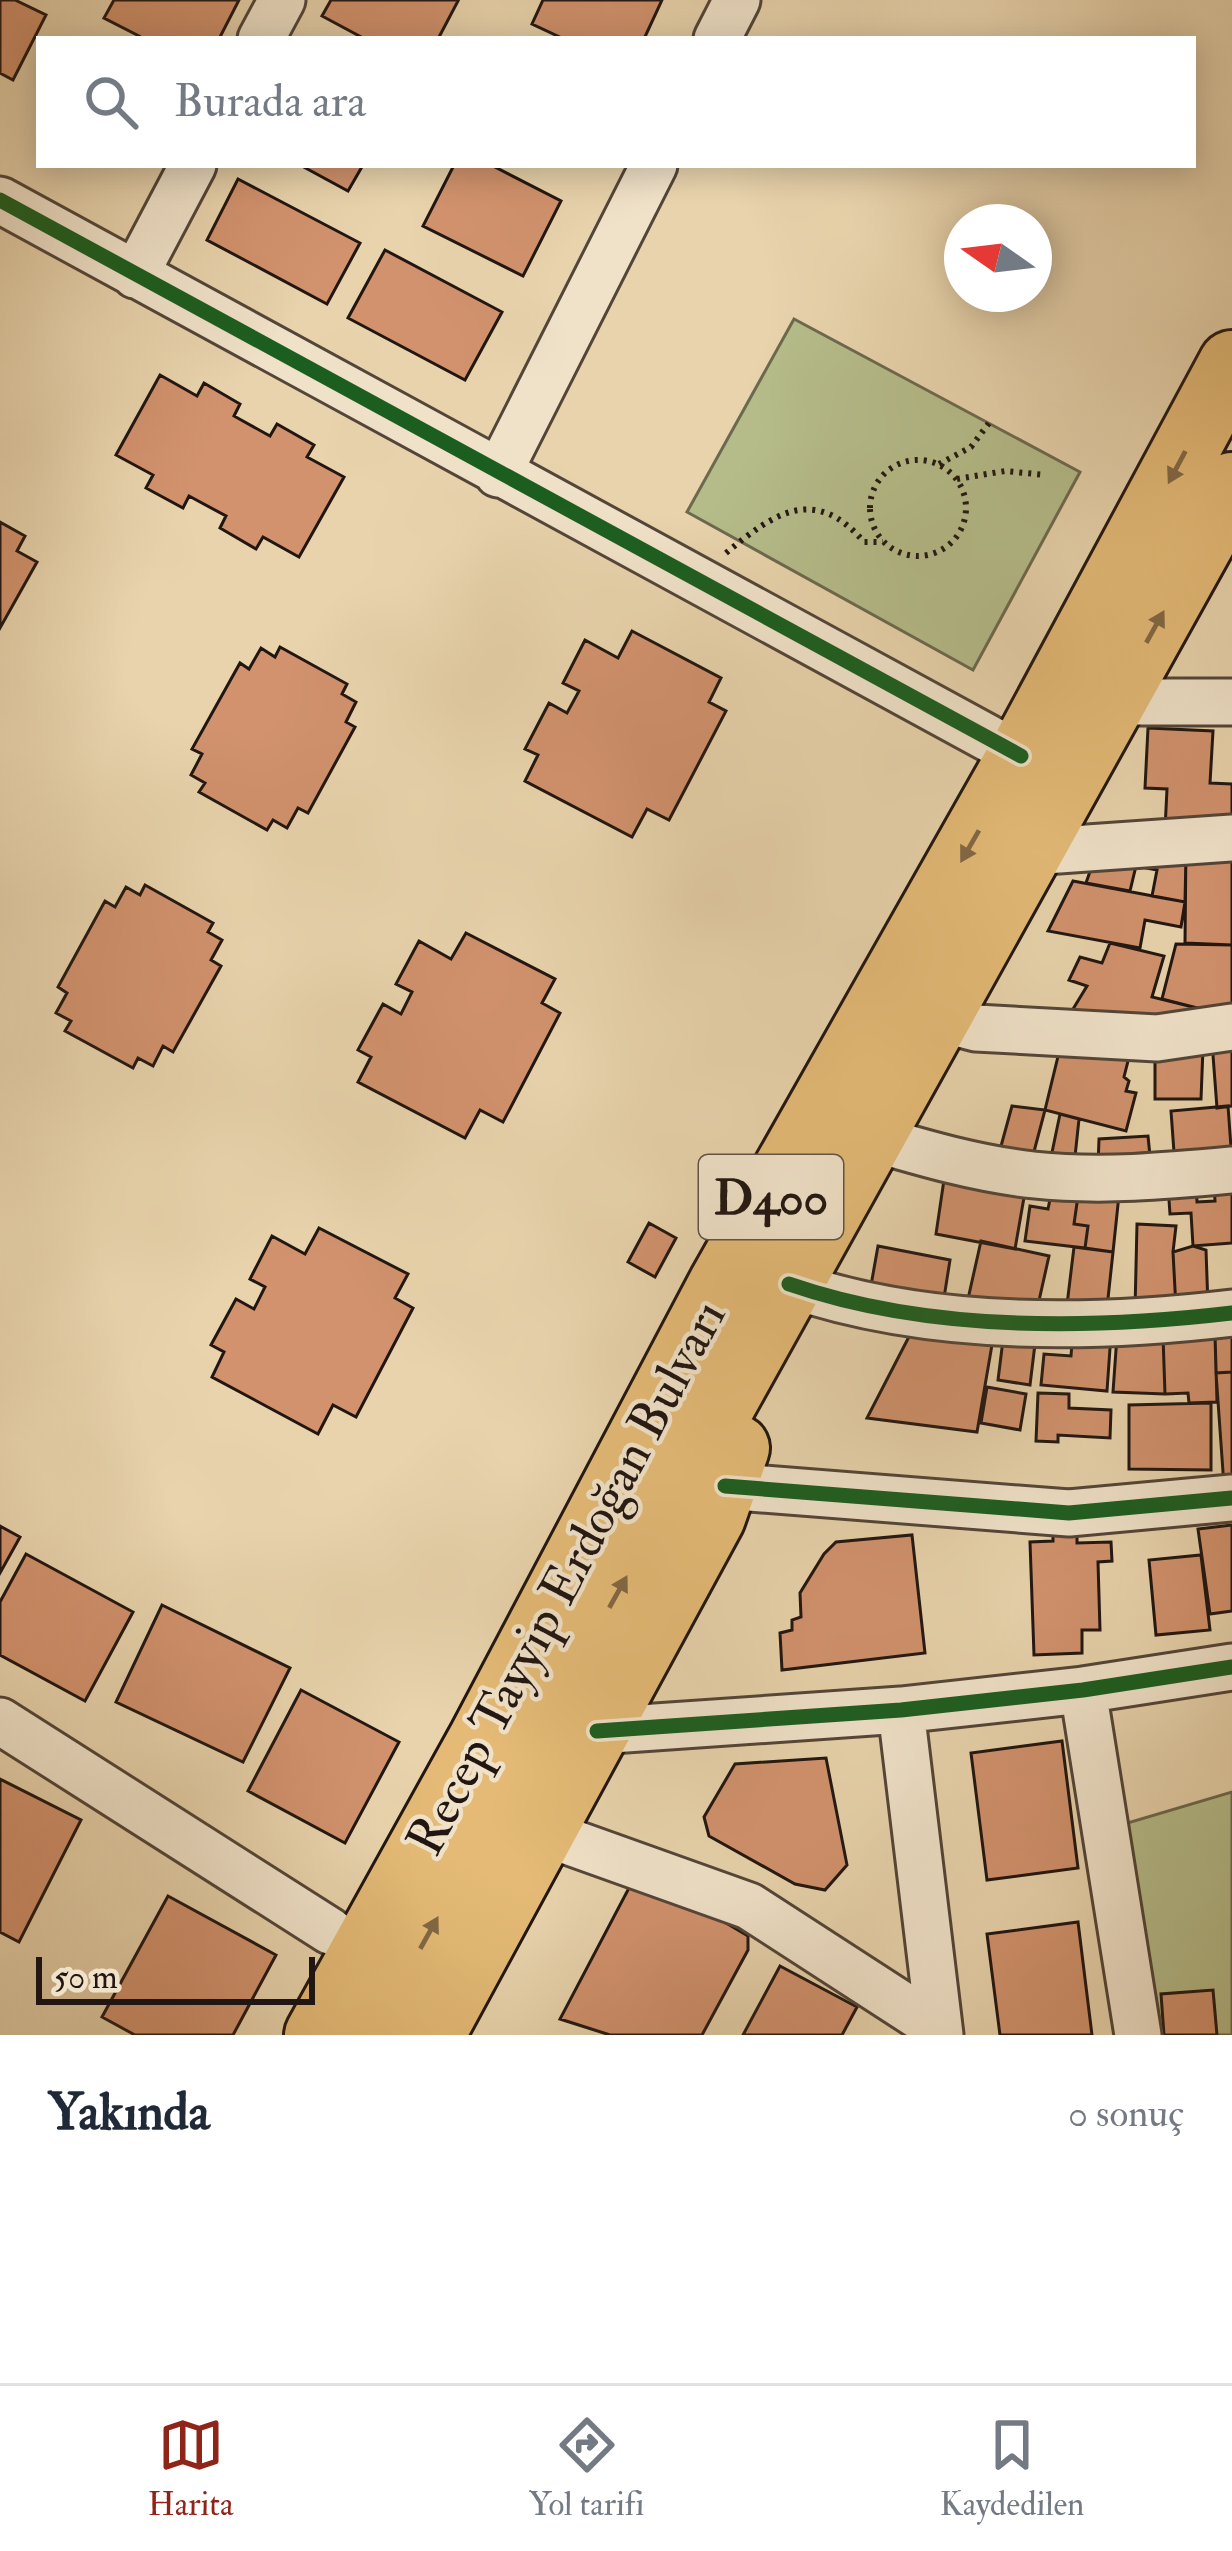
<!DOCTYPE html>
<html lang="tr">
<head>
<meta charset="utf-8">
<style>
  body { margin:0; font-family:"IM FELL Double Pica",serif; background:#f6f6f7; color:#1f2937 }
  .compass { position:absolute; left:944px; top:204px; width:108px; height:108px; border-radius:50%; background:#fff; box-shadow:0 6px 30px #0003; rotate:284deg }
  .scale { position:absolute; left:36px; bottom:30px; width:279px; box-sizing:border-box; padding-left:12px; border:6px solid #211611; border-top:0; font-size:33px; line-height:42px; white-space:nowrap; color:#211611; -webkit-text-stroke:9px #f0e2c9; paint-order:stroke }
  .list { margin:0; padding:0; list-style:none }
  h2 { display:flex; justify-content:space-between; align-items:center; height:156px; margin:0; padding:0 48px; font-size:51px }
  h2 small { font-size:39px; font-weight:400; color:#747a83 }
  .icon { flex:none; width:66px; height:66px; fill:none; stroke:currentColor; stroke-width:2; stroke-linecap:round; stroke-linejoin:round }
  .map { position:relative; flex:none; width:1232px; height:2035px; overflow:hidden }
  .search { position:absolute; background:#fff; box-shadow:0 6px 30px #0003; left:36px; right:36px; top:36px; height:132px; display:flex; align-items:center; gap:30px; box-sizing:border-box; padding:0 42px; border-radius:0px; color:#747a83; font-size:45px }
  .sheet { height:348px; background:#fff }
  nav { display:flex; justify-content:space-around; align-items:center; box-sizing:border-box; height:168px; border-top:3px solid #e0e1e3; background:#fff; font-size:33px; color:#747a83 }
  nav a { display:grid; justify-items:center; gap:6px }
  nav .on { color:#8f2418 }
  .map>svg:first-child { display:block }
  .green { fill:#b5bc8a; stroke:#6b694e; stroke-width:3 }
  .building { fill:#d1926d; stroke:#211611; stroke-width:3 }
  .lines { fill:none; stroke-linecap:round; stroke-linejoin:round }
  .street-casing { stroke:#534538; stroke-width:51 }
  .highway-casing { stroke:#211611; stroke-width:72 }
  .path { stroke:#211611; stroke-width:6; stroke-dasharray:3 6; stroke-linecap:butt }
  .street { stroke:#f0e2c9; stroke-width:45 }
  .highway { stroke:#e4ba76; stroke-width:66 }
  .cycleway-casing { stroke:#f0e2c9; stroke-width:22 }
  .cycleway { stroke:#1b5e20; stroke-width:15 }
  .oneway { fill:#826844 }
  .labels { text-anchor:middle; stroke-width:9; stroke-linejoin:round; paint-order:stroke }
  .shield { fill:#f0e2c9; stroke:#5f5348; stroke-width:3 }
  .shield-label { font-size:48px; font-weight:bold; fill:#211611 }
  .street-label { font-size:51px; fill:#211611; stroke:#f0e2c9 }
</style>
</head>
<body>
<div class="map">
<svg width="1232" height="2035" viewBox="0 0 1232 2035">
  <rect width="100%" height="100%" fill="#e8d3ac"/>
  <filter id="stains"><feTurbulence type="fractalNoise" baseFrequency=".00167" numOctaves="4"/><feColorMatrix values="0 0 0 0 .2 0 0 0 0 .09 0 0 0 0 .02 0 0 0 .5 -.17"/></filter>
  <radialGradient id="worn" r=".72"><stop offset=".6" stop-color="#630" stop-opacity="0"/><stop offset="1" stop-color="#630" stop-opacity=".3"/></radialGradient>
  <path class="green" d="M794,319L1080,472L973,670L687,512Z
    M1232,1792V2035H1158L1124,1824Z"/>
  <path class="building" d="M0,0H15L46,15L13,80L0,73Z
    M114,0H239L219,39H137L139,36L104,18Z
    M331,0H456L458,1L438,39H365L322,16Z
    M543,0H662L644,39H564L532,24Z
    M300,165H363L348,191Z
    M454,165H491L561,201L523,276L423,226Z
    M238,179L360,243L327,304L207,240Z
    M385,250L502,312L465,380L348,318Z
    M160,375L197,396L204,383L240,404L234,416L270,436L277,424L314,445L307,457L344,477L299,557L263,537L256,549L220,528L226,516L189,496L183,508L146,488L153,475L116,455Z
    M0,522L25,536L17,551L37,562L0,628Z
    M632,631L721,678L709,702L726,711L669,820L647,809L632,837L525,781L538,755L525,749L549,703L567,713L579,691L563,683L585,640L618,658Z
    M280,647L347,684L342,694L356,702L346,722L355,727L308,813L298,808L287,828L273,820L267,830L199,792L205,783L191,775L202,754L192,749L240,663L249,669L261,648L275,657Z
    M1148,728L1213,731L1210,783L1232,784V832L1165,829L1167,789L1145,788Z
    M1186,844L1232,845V945L1185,943Z
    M1186,854L1185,902L1152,896L1157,870L1136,866L1130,891L1086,883L1095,857Z
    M1073,881L1185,902L1181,927L1145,920L1140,948L1048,931Z
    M145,885L213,923L208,932L222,940L211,960L221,966L173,1052L163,1046L153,1066L138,1058L133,1068L65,1031L71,1021L56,1013L67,993L58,987L105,901L115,907L126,887L140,895Z
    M466,933L555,979L542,1003L560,1013L503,1122L480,1110L465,1138L358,1082L371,1057L358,1050L383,1004L401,1014L412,992L396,984L419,941L451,959Z
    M1110,943L1164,956L1152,997L1197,1008L1195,1025L1070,1014L1087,986L1069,980L1080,957L1102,963Z
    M1176,944L1232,945V1013L1195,1025L1197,1008L1162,999Z
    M1062,1040L1129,1057L1124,1077L1129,1081L1126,1091L1136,1093L1126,1131L1045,1110Z
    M1232,1041V1106L1217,1108L1212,1042Z
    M1203,1048L1201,1099H1155V1054Z
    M1012,1106L1045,1110L1031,1163L998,1157Z
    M1228,1106L1232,1161L1175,1166L1171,1111Z
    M1060,1114L1079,1119L1074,1166L1050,1162Z
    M1148,1136L1151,1166H1098L1099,1139Z
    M945,1173L1026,1186L1015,1249L936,1234Z
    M1232,1182V1243L1193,1246L1191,1213L1170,1214L1168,1186L1196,1184L1197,1202L1215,1201L1214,1183Z
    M1053,1185L1079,1189L1074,1224L1088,1226L1085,1248L1025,1241L1030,1206L1048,1209Z
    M1079,1189L1119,1195L1113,1252L1085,1248L1088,1226L1074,1224Z
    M649,1223L676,1238L655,1277L628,1262Z
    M1137,1224L1176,1226L1173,1252L1176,1308L1135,1310Z
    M319,1228L408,1274L395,1298L413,1308L356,1417L333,1405L318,1434L212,1377L224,1352L211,1345L236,1299L254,1309L265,1287L250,1279L272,1236L305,1254Z
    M981,1241L1049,1256L1036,1314L968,1299Z
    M878,1246L950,1260L943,1304L870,1291Z
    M1193,1246L1206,1250L1208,1306L1176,1308L1173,1252Z
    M1074,1247L1113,1252L1106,1317L1066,1313Z
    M914,1327L993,1339L977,1432L867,1418Z
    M1073,1331L1111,1334L1107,1391L1041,1385L1044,1354L1071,1356Z
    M1232,1331V1372L1216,1373L1215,1334Z
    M1004,1332L1036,1336L1030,1385L998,1380Z
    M1215,1334L1217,1402L1189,1403L1188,1393L1165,1394L1163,1336Z
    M1117,1336H1163L1165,1394L1113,1392Z
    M1232,1372V1486H1224L1216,1373Z
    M987,1387L1026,1394L1020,1430L981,1423Z
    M1038,1393L1069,1394V1408L1111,1410L1110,1438L1058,1435V1442L1036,1441Z
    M1211,1403V1470L1129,1469V1405Z
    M1232,1525V1611L1210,1614L1198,1529Z
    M0,1526L20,1537L0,1573Z
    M1053,1533H1077V1543L1111,1542L1112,1561L1098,1562L1100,1630H1082V1653L1034,1655L1030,1542L1053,1541Z
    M912,1535L925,1653L782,1670L780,1633L792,1630V1620L801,1617L800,1593L824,1554L836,1542Z
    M26,1554L133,1612L85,1701L0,1655V1602Z
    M1201,1555L1210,1630L1156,1635L1149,1560Z
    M162,1605L290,1668L243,1762L116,1702Z
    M301,1690L399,1742L345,1843L248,1791Z
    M1062,1741L1078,1868L987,1880L971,1753Z
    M826,1758L847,1865L825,1890L795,1884L709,1836L704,1817L735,1764Z
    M0,1779L81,1820L19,1942L0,1932Z
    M630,1886L725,1913L721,1920L748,1936V1950L702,2035H610L560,2019Z
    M168,1896L276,1955L233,2035H135L102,2017Z
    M1078,1922L1092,2035H1000L987,1934Z
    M780,1966L857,2007L842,2035H743Z
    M1213,1990L1217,2035H1164L1161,1994Z"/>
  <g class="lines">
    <g class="street-casing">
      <path id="street" d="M261,39L282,0
        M717,39L737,0
        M0,200L1021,756
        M135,275L193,165
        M498,474L654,165
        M1114,702H1232
        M1030,852L1232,838
        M937,1018L976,1028L1157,1038L1232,1027
        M869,1137C923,1153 978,1169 1034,1175C1100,1182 1167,1176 1232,1170
        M789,1284C928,1332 1088,1330 1232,1313
        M725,1486L1069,1513L1232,1498
        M1083,1690L1138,2035
        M901,1710L940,2035
        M0,1721L330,1931
        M597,1731L901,1710L1083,1690L1232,1667
        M542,1832L749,1906L939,2029"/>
    </g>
    <g class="highway-casing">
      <path id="highway" d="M318,2035L482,1739L722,1284L1021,756L1232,364
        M372,2035L1232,486
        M431,2035L712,1517L736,1448"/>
    </g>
    <path class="path" d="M870 508a48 48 0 1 1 96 0a48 48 0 1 1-96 0Z
      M939,464L971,447L989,423
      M957,479L1005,471L1046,475
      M726,553C775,512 815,485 864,542H883"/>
    <use href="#street" class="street"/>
    <use href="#highway" class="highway"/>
    <g class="cycleway-casing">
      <path id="cycleway" d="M0,200L1021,756
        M789,1284C928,1332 1088,1330 1232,1313
        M725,1486L1069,1513L1232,1498
        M597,1731L901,1710L1083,1690L1232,1667"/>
    </g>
    <use href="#cycleway" class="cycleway"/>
  </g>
  <defs><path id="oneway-solid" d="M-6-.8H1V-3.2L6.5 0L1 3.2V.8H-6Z" transform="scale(3)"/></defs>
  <g class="oneway">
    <use href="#oneway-solid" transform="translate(1177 467) rotate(118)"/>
    <use href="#oneway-solid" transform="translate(1155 627) rotate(-61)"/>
    <use href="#oneway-solid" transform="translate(970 846) rotate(120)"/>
    <use href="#oneway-solid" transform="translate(618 1592) rotate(-61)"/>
    <use href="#oneway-solid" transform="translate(429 1933) rotate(-61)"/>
  </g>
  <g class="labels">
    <rect class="shield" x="699" y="1155" width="144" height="84" rx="9"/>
    <g class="shield-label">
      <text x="771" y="1214">D400</text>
    </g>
    <g class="street-label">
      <text transform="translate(565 1577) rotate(-62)" y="18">Recep Tayyip Erdoğan Bulvarı</text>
    </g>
  </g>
  <rect width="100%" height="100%" filter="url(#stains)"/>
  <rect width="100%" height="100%" fill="url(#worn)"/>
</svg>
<svg class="compass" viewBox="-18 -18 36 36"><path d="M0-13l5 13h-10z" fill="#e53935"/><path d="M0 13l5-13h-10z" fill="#747a83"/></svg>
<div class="scale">50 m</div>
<div class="search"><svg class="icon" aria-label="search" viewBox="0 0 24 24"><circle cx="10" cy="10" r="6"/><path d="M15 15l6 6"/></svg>Burada ara</div>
</div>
<section class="sheet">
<h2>Yakında<small>0 sonuç</small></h2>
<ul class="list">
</ul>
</section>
<nav>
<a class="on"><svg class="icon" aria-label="map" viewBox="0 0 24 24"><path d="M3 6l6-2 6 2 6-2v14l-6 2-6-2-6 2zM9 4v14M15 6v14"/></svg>Harita</a>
<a><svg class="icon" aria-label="directions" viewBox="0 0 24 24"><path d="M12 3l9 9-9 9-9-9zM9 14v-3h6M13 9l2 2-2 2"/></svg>Yol tarifi</a>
<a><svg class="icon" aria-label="saved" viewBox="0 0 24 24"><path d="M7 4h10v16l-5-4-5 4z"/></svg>Kaydedilen</a>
</nav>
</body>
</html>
